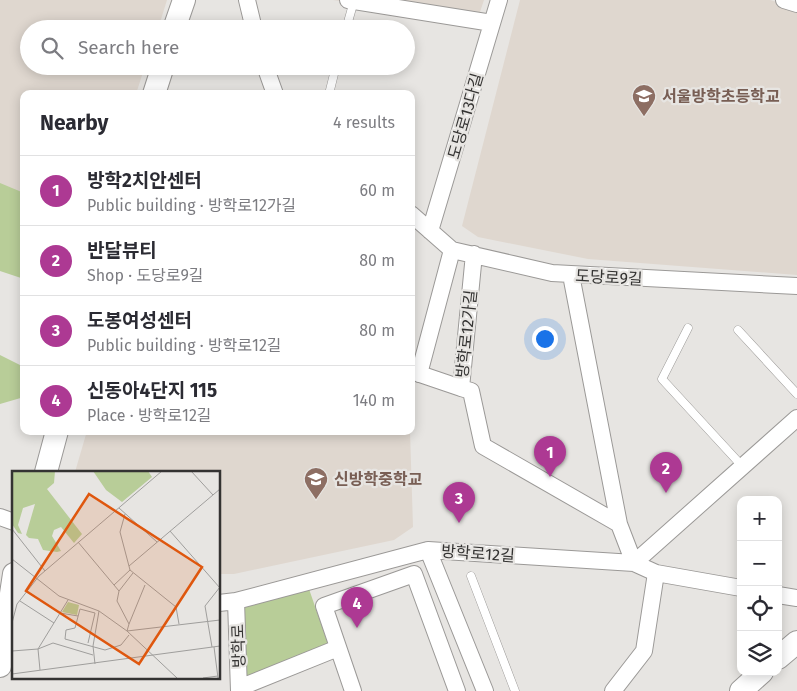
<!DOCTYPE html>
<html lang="en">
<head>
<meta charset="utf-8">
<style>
  body { margin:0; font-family:"Fira Sans","Noto Sans KR",sans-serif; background:#f7f7f7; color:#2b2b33 }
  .controls { position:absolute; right:15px; bottom:15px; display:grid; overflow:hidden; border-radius:10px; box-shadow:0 2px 12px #0003 }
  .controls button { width:45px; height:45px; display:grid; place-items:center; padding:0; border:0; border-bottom:1px solid #e1e1e2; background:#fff; color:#2b2b33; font:25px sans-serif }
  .you { position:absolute; left:544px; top:338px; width:18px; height:18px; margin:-12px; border:4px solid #fff; border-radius:50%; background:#1a73e8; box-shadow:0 0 0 8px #1a73e833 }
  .badge { display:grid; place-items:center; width:32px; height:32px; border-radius:50%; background:#ad3993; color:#fff; font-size:16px; font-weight:700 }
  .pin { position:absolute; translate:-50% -41px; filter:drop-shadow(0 1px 2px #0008) }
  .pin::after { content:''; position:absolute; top:26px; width:18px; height:15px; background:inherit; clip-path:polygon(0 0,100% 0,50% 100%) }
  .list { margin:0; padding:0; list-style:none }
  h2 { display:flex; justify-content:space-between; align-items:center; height:65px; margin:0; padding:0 20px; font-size:21px }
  h2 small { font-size:16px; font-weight:400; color:#7c7c81 }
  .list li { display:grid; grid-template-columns:32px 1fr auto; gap:15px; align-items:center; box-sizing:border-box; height:70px; padding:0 20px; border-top:1px solid #e1e1e2 }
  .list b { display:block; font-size:19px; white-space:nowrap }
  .list p { margin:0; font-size:16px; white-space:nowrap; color:#7c7c81 }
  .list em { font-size:16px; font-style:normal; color:#7c7c81 }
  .icon { flex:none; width:28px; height:28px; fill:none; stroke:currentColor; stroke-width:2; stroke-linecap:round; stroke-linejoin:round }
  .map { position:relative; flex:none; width:797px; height:691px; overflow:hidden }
  .search { position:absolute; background:#fff; box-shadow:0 2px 12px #0003; left:20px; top:20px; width:395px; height:55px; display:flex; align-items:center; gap:12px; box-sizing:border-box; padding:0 18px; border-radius:28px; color:#7c7c81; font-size:19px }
  .panel { position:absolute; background:#fff; box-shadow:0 2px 12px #0003; left:20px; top:90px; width:395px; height:345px; border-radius:10px }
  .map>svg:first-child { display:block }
  .built { fill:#dfd7cf }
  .green { fill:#b8cd98 }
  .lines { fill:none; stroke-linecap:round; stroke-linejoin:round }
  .lane-casing { stroke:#9b9997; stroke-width:9 }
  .street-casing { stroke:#9b9997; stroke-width:18 }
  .secondary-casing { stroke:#9b9997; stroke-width:24 }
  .lane { stroke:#fff; stroke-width:8 }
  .street { stroke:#fff; stroke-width:16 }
  .secondary { stroke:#fff; stroke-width:22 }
  .labels { text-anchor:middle; stroke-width:4.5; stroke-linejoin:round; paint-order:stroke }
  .education-label { font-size:16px; font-weight:bold; fill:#785e54; stroke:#e7e5e2; text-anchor:start }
  .street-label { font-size:16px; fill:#343332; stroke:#e7e5e2 }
  .inset-road { fill:none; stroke:#9f9e9c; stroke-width:1 }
  .view { fill:#df570e; fill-opacity:0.15; stroke:#df570e; stroke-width:2.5 }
  .inset-edge { fill:none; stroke:#343332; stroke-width:2.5 }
</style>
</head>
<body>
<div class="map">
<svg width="797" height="691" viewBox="0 0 797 691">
  <rect width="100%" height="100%" fill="#e7e5e2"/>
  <path class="built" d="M0,0H167L158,29H29V66H145L136,94H24V195L0,186Z
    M333,0H484L480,12L360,4Z
    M520,0H770L797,8V275L588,259L478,237L462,226Z
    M87,431H410L413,527L394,540L234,574H219V472H75Z"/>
  <path class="green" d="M0,183L24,193V279L0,271Z
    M0,355L24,367V397L0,404Z
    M309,589L328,644L245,678L243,608Z"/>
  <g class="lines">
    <g class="lane-casing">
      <path id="lane" d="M346,29L354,1
        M329,94L336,66
        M688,328L662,379L743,467
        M738,330L797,394
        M471,576L515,691"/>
    </g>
    <g class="street-casing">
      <path id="street" d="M247,0L254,29
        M348,0L492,23
        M784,0L797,4
        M265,66L275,94
        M411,214L452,250L552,273L797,286
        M430,231L499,0
        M474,254L461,388L471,391L483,446L619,524L634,563L797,418
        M571,275L619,524
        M411,371L461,388
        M419,374L452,250
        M0,517L14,522
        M428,550L485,691
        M778,595L797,598
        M236,601L239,691
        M219,603L236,601L428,550L634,563L656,573L741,588
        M239,688L338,648
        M353,691L324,606L414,574L457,691
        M613,691L644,651L656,573"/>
    </g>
    <g class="secondary-casing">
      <path id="secondary" d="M174,29L184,0
        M154,94L163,66
        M46,472L57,431
        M778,658L797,642
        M0,666L14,574
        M741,691L762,672"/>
    </g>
    <use href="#lane" class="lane"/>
    <use href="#street" class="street"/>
    <use href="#secondary" class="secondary"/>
  </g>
  <defs>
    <g id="school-pin" transform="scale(1.25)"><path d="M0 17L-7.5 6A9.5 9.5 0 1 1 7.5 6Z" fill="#8d6e63" stroke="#e7e5e2"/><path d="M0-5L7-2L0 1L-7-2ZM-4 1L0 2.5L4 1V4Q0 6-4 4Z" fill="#fff"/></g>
  </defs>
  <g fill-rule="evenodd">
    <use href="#school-pin" x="644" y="96"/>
    <use href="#school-pin" x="316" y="479"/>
  </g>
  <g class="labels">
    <g class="education-label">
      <text x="662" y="102">서울방학초등학교</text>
      <text x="334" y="485">신방학중학교</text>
    </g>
    <g class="street-label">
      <text transform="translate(465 116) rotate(-74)" y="6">도당로13다길</text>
      <text transform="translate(609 277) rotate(3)" y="6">도당로9길</text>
      <text transform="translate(466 334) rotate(-84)" y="6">방학로12가길</text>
      <text transform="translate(478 553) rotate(4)" y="6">방학로12길</text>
      <text transform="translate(238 646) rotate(-92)" y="6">방학로</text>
    </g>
  </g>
  <g transform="translate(12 471)">
    <rect width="208" height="208" fill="#e7e5e2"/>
    <path d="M0,0H43L42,12L35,18L70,63L62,72L49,56L42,59L40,65L49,80L45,81L31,79L26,68L17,67L14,64L23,33L11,37L6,54L10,63L6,62L0,53ZM81,0H136L140,6L110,31L94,19ZM56,131L67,134L65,144L50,141Z" fill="#b8cd98"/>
    <path class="inset-road" d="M179,0L201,24M107,37L145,71M113,43L108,61L118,99L164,136L167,153M0,58L33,100M158,60L208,117M66,71L107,120M0,88L47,125L87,140L115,160L165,207M117,95L208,18M121,102L107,120L105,130L117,153L115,160L208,149M102,114L118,99M8,130L42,152M48,142L66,145M0,152L5,133L27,105L150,0M117,153L133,114M76,172L83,142L68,138L63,157L54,159L53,168L93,179L109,174L117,164M200,176L193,135L208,116M202,176L206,207M0,180L26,178L41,172L81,184M83,193L81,175L87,140M28,199L26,178L56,129M0,203L208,175M191,207L206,205"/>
    <path class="view" d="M77,23L190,96L127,193L14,120Z"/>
    <rect width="208" height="208" class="inset-edge"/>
  </g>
</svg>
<div class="controls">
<button>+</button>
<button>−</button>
<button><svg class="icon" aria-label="locate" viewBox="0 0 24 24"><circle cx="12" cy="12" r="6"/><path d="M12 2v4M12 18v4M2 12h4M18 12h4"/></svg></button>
<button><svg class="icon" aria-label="layers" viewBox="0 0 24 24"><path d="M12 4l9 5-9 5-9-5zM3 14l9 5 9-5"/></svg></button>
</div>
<div class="you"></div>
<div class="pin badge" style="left:550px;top:477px">1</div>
<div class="pin badge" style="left:666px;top:493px">2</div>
<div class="pin badge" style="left:459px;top:523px">3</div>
<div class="pin badge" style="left:357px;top:628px">4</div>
<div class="search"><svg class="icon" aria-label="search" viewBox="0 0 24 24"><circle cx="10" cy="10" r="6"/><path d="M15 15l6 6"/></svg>Search here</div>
<section class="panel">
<h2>Nearby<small>4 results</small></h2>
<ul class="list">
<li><span class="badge">1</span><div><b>방학2치안센터</b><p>Public building · 방학로12가길</p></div><em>60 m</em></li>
<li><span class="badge">2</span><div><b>반달뷰티</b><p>Shop · 도당로9길</p></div><em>80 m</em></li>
<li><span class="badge">3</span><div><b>도봉여성센터</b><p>Public building · 방학로12길</p></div><em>80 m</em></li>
<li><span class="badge">4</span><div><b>신동아4단지 115</b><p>Place · 방학로12길</p></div><em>140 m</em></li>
</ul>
</section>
</div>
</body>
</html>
